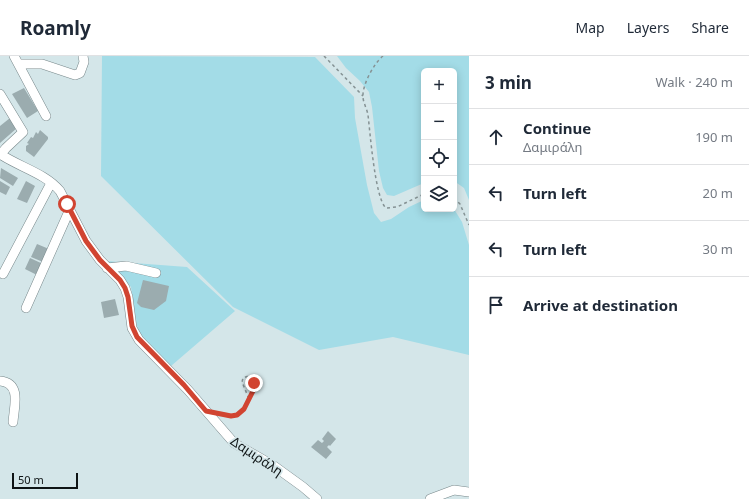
<!DOCTYPE html>
<html lang="en">
<head>
<meta charset="utf-8">
<style>
  body { margin:0; font-family:"Noto Sans",sans-serif; background:#f2f2f3; color:#1f2937 }
  .controls { position:absolute; right:12px; top:12px; display:grid; overflow:hidden; border-radius:6px; box-shadow:0 2px 10px #0003 }
  .controls button { width:36px; height:36px; display:grid; place-items:center; padding:0; border:0; border-bottom:1px solid #e0e1e3; background:#fff; color:#1f2937; font:20px sans-serif }
  .scale { position:absolute; left:12px; bottom:10px; width:66px; box-sizing:border-box; padding-left:4px; border:2px solid #0e1415; border-top:0; font-size:11px; line-height:14px; white-space:nowrap; color:#0e1415; -webkit-text-stroke:3px #d4e6e9; paint-order:stroke }
  .stop { position:absolute; width:12px; height:12px; margin:-9px; border:3px solid #d14431; border-radius:50%; background:#fff }
  .stop.end { background:#d14431; border-color:#fff; box-shadow:0 1px 4px #0008 }
  .list { margin:0; padding:0; list-style:none }
  h2 { display:flex; justify-content:space-between; align-items:center; height:52px; margin:0; padding:0 16px; font-size:17px }
  h2 small { font-size:13px; font-weight:400; color:#747a83 }
  .list li { display:grid; grid-template-columns:26px 1fr auto; gap:12px; align-items:center; box-sizing:border-box; height:56px; padding:0 16px; border-top:1px solid #e0e1e3 }
  .list b { display:block; font-size:15px; white-space:nowrap }
  .list p { margin:0; font-size:13px; white-space:nowrap; color:#747a83 }
  .list em { font-size:13px; font-style:normal; color:#747a83 }
  .icon { flex:none; width:22px; height:22px; fill:none; stroke:currentColor; stroke-width:2; stroke-linecap:round; stroke-linejoin:round }
  .map { position:relative; flex:none; width:469px; height:443px; overflow:hidden }
  header { display:flex; align-items:center; gap:24px; box-sizing:border-box; height:56px; padding:0 20px; background:#fff; border-bottom:1px solid #e0e1e3 }
  header strong { font-size:19px }
  nav { display:flex; gap:22px; margin-inline-start:auto; font-size:14px }
  main { display:flex }
  aside { flex:1; background:#fff }
  .map>svg:first-child { display:block }
  .green { fill:#a3dce7 }
  .building { fill:#9bacaf }
  .lines { fill:none; stroke-linecap:round; stroke-linejoin:round }
  .street-casing { stroke:#78888b; stroke-width:10 }
  .path { stroke:#859294; stroke-width:1.5; stroke-dasharray:3 3; stroke-linecap:butt }
  .street { stroke:#fff; stroke-width:9 }
  .route { stroke:#d14431; stroke-width:5 }
  .labels { text-anchor:middle; stroke-width:3.5; stroke-linejoin:round; paint-order:stroke }
  .street-label { font-size:13px; fill:#0e1415; stroke:#d4e6e9 }
</style>
</head>
<body>
<header>
<strong>Roamly</strong>
<nav><a>Map</a><a>Layers</a><a>Share</a></nav>
</header>
<main>
<div class="map">
<svg width="469" height="443" viewBox="0 0 469 443">
  <rect width="100%" height="100%" fill="#d4e6e9"/>
  <path class="green" d="M102,0L315,1L354,41L355,62L367,129L374,157L381,166L391,163L409,151L424,144V153H454L462,166L469,189V299L393,281L319,294L233,251L101,120Z
    M337,0H469V144L464,132L454,125V15H424V127L394,140L387,139L383,132L379,115L372,51L369,36L360,25L346,12Z
    M107,205L187,211L235,255L171,310L138,276L131,231Z"/>
  <path class="building" d="M24,32L38,55L27,62L12,38Z
    M10,62L17,72L0,87V70Z
    M40,74L48,81V83L34,101L26,95V90L29,88L27,87L31,81L33,82L36,76L38,78Z
    M1,112L18,122L13,130L0,122Z
    M0,125L10,131L6,139L0,136Z
    M26,125L35,130L27,147L17,143Z
    M37,188L49,193L43,206L31,201Z
    M30,202L43,208L37,219L25,213Z
    M143,224L169,230L166,245L154,254L141,251L137,247Z
    M115,243L119,259L104,262L101,246Z
    M328,375L336,383L330,390L329,389L327,391L332,396L326,403L311,391L318,384L322,387L324,385L322,383Z"/>
  <g class="lines">
    <g class="street-casing">
      <path id="street" d="M14,0L46,60
        M19,8H42L75,19L80,17L84,6L83,0
        M0,38L23,76L6,92L0,99
        M0,98C19,111 45,117 60,135L86,185L100,204L120,224L125,232L128,241L132,272L139,284L188,334L234,387L274,410L303,431L317,443
        M107,212L126,210L156,217
        M3,218L51,127
        M26,252L70,153
        M0,325C22,327 14,351 13,366
        M430,443L454,434L469,436"/>
    </g>
    <path class="path" d="M324,0L363,40
      M383,0C374,7 362,29 363,41C363,46 367,53 368,59C370,75 375,143 386,152L397,151L424,138
      M454,142L460,148L469,169
      M220,357C225,359 230,361 235,360C244,358 251,342 253,334C255,330 253,325 252,321L248,320L243,322L242,326L249,343"/>
    <use href="#street" class="street"/>
  </g>
  <g class="lines">
    <path class="route" d="M67,148L86,185L100,204L120,224L125,232L128,241L132,270L137,281L184,329L206,355L231,360L237,359L244,353L254,333V327"/>
  </g>
  <g class="labels">
    <g class="street-label">
      <text transform="translate(257 400) rotate(34)" y="5">Δαμιράλη</text>
    </g>
  </g>
</svg>
<div class="controls">
<button>+</button>
<button>−</button>
<button><svg class="icon" aria-label="locate" viewBox="0 0 24 24"><circle cx="12" cy="12" r="6"/><path d="M12 2v4M12 18v4M2 12h4M18 12h4"/></svg></button>
<button><svg class="icon" aria-label="layers" viewBox="0 0 24 24"><path d="M12 4l9 5-9 5-9-5zM3 14l9 5 9-5"/></svg></button>
</div>
<div class="scale">50 m</div>
<div class="stop" style="left:67px;top:148px"></div>
<div class="stop end" style="left:254px;top:327px"></div>
</div>
<aside>
<h2>3 min<small>Walk · 240 m</small></h2>
<ul class="list">
<li><svg class="icon" aria-label="ahead" viewBox="0 0 24 24"><path d="M12 20V5M6 11l6-6 6 6"/></svg><div><b>Continue</b><p>Δαμιράλη</p></div><em>190 m</em></li>
<li><svg class="icon" aria-label="left" viewBox="0 0 24 24"><path d="M17 20v-9H6M10 6l-5 5 5 5"/></svg><div><b>Turn left</b></div><em>20 m</em></li>
<li><svg class="icon" aria-label="left" viewBox="0 0 24 24"><path d="M17 20v-9H6M10 6l-5 5 5 5"/></svg><div><b>Turn left</b></div><em>30 m</em></li>
<li><svg class="icon" aria-label="arrive" viewBox="0 0 24 24"><path d="M6 21V4h12l-3 4 3 4H6"/></svg><div><b>Arrive at destination</b></div></li>
</ul>
</aside>
</main>
</body>
</html>
